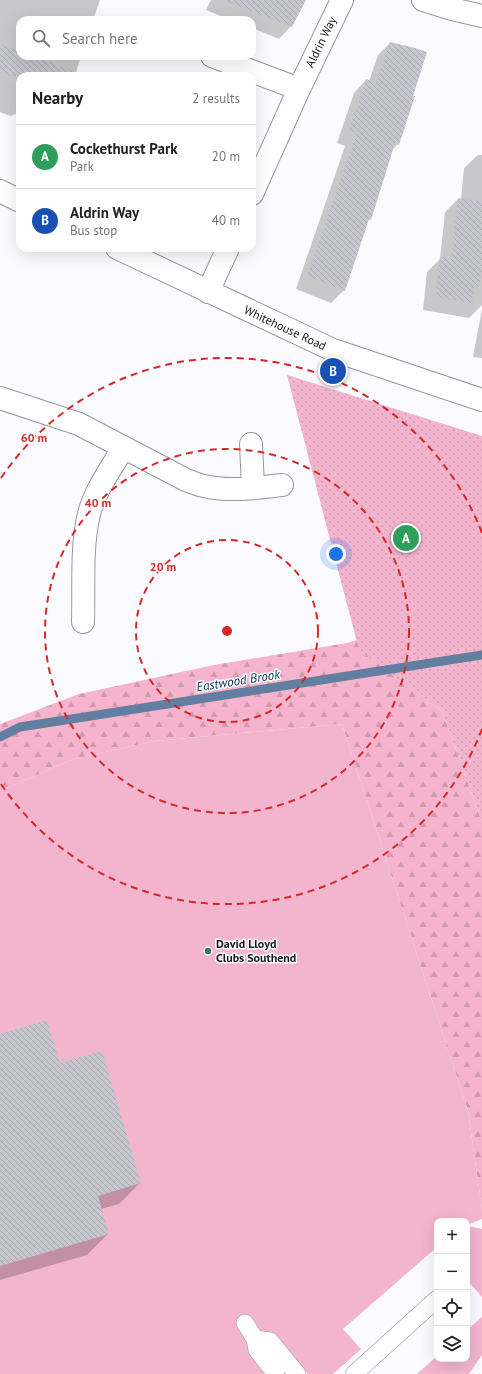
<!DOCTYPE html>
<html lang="en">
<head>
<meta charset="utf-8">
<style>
  body { margin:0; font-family:"PT Sans",sans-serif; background:#f2f2f2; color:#202124 }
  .controls { position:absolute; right:12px; bottom:12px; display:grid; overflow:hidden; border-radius:8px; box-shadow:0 4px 16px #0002 }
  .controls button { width:36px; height:36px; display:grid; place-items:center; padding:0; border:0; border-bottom:1px solid #e0e0e0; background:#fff; color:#202124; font:20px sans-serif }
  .you { position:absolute; left:336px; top:554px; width:14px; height:14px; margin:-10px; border:3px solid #fff; border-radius:50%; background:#1a73e8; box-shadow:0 0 0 6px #1a73e833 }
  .badge { display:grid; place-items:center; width:26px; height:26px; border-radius:50%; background:#0b8043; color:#fff; font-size:13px; font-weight:700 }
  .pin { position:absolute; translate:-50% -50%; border:2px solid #fff; box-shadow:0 1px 4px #0006 }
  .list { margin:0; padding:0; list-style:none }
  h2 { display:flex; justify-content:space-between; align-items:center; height:52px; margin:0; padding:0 16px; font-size:17px }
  h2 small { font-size:13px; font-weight:400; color:#757577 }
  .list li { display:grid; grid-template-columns:26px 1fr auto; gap:12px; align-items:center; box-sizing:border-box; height:64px; padding:0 16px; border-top:1px solid #e0e0e0 }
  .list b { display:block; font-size:15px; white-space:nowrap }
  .list p { margin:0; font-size:13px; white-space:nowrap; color:#757577 }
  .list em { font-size:13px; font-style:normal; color:#757577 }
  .icon { flex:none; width:22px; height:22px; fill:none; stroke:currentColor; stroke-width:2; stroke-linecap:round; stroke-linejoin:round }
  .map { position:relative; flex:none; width:482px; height:1374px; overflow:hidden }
  .search { position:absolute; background:#fff; box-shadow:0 4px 16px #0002; left:16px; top:16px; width:240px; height:44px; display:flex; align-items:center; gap:10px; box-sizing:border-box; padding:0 14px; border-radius:12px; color:#757577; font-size:15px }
  .panel { position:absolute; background:#fff; box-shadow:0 4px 16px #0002; left:16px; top:72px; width:240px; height:180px; border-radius:12px }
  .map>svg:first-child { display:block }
  .green { fill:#f2b5cd }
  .forest { fill:url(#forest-firs) }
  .park { fill:url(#park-dots) }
  .shadow { fill:#0003 }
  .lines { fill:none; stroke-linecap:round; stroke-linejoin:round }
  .stream { stroke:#627ea0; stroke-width:9 }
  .building { fill:url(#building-back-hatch) }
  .service-casing { stroke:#99979e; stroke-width:18 }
  .minor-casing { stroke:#99979e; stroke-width:24 }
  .tertiary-casing { stroke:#99979e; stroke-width:24 }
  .service { stroke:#fff; stroke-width:17 }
  .minor { stroke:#fff; stroke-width:22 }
  .tertiary { stroke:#fff; stroke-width:22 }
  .ring { fill:none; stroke:#d62828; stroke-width:2; stroke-dasharray:7 5 }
  .poi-dot { fill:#347667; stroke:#fff; stroke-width:1.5 }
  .labels { text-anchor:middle; stroke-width:3; stroke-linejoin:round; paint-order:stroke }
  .street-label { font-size:12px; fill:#161518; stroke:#fff }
  .poi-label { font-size:12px; font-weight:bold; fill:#161518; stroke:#fff; text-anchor:start }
  .water-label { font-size:13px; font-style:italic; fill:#0c3864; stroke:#fff }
  .centre { fill:#d62828; stroke:#fff; stroke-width:2 }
  .ring-label { font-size:12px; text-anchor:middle; font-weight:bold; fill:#d62828; stroke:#fff; stroke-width:3; stroke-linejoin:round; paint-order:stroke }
</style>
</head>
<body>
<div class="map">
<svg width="482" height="1374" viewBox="0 0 482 1374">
  <defs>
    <pattern id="forest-firs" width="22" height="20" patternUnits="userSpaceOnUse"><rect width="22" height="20" fill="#f5b3cd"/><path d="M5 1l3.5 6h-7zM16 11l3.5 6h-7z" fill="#d199af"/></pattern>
    <pattern id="park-dots" width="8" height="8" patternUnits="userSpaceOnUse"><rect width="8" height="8" fill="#f2b5cd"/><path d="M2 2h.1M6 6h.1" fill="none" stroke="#cf9baf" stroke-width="1.8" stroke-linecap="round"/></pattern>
    <pattern id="building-back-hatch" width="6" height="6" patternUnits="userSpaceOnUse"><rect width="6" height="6" fill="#c5c6ce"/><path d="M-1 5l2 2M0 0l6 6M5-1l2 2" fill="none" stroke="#a8a9b0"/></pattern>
  </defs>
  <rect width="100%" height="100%" fill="#fbfafe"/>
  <path class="green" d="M342,724L468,1111L482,1209V1219L467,1225V1221H437V1247L343,1329L361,1349L333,1374H308L294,1360L279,1374H0V791L73,759L154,741Z
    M467,1226L482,1229V1297L467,1280Z
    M482,1317V1355L469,1374H417L437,1356V1359H467V1330Z"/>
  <path class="forest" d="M357,640L360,650L442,711L482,822V1209L468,1111L342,724L154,741L73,759L0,791V724L79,694L214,665L347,643Z"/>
  <path class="park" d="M287,375L482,436V822L442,711L359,650Z"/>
  <path class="shadow" d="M0,0H100L93,20H20V56H81L75,76H20V116L15,114L10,116L0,112Z
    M211,0H301L291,26L279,39L252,28V20H231L206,10Z
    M390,43L398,144L391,151L370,219L367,222L344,290L331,303L296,289L345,146L337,143L354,93L366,80L369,81L378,55Z
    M478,155H482V305L469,318L423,310L427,272L440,259L445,212L458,199H461L464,168Z
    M482,309V358L473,357Z
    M0,1035L59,1065L140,1183L119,1204L101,1209L108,1234L87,1255L0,1280Z"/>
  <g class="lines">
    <path class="stream" d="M0,737L20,727L482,655"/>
  </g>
  <path class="building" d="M228,0H306L292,27L228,2Z
    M390,42L415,48L427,52L413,96H415L399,145L395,143L371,220L369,219L345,291L307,276L357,133L349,130L366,79L376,83Z
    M0,44L20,51V56H32L79,73V76H11L0,72Z
    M458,198L482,201V274L478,288L474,287L472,303L435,297L440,257L451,259Z
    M47,1020L60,1063L102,1051L141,1183L98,1196L109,1234L0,1266V1034Z"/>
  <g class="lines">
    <g class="service-casing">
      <path id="service" d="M245,1323L255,1339L257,1350L276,1374
        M255,1339L270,1341L297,1374
        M354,1374L437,1299"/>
    </g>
    <g class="minor-casing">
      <path id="minor" d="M423,0L452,9L482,16
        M212,56L299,89
        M252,194L299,89L342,0
        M208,292L228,248
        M0,398L79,424L186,480C192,482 198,485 204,486C229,492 256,488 282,485
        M251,444L253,488
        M83,622C84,588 81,546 89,514C95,490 111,469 123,448"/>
    </g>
    <g class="tertiary-casing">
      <path id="tertiary" d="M0,191L20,201
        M117,248L333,350L482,400"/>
    </g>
    <use href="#service" class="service"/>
    <use href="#minor" class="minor"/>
    <use href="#tertiary" class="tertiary"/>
  </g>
  <g class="ring">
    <circle cx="227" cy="631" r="91"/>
    <circle cx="227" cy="631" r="182"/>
    <path d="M482 729A273 273 0 0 1 1 784M1 478A273 273 0 0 1 482 533"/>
  </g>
  <circle class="poi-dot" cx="208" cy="951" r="4"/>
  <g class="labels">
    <g class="street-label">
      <text transform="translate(321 42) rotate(-64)" y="4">Aldrin Way</text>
      <text transform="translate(285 328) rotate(25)" y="4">Whitehouse Road</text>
    </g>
    <g class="poi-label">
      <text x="216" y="948">David Lloyd<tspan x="216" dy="14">Clubs Southend</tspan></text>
    </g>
    <g class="water-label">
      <text transform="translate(238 680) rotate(-9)" y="5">Eastwood Brook</text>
    </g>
  </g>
  <circle cx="227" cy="631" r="6" class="centre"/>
  <g class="ring-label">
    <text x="34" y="442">60 m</text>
    <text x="98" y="507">40 m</text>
    <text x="163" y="571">20 m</text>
  </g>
</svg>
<div class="controls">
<button>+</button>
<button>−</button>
<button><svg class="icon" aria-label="locate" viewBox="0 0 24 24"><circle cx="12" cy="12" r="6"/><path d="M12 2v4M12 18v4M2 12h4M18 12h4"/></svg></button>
<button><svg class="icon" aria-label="layers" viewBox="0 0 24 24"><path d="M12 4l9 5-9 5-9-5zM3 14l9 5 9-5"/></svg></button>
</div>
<div class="you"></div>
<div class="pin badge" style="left:406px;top:538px;background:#2e9e5b">A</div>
<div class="pin badge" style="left:333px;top:371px;background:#1a4fb4">B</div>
<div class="search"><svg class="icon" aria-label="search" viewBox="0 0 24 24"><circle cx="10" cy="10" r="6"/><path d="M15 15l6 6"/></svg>Search here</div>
<section class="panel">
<h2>Nearby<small>2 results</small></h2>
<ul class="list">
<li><span class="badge" style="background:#2e9e5b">A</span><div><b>Cockethurst Park</b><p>Park</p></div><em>20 m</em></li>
<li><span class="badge" style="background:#1a4fb4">B</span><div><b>Aldrin Way</b><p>Bus stop</p></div><em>40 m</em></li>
</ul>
</section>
</div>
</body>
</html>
